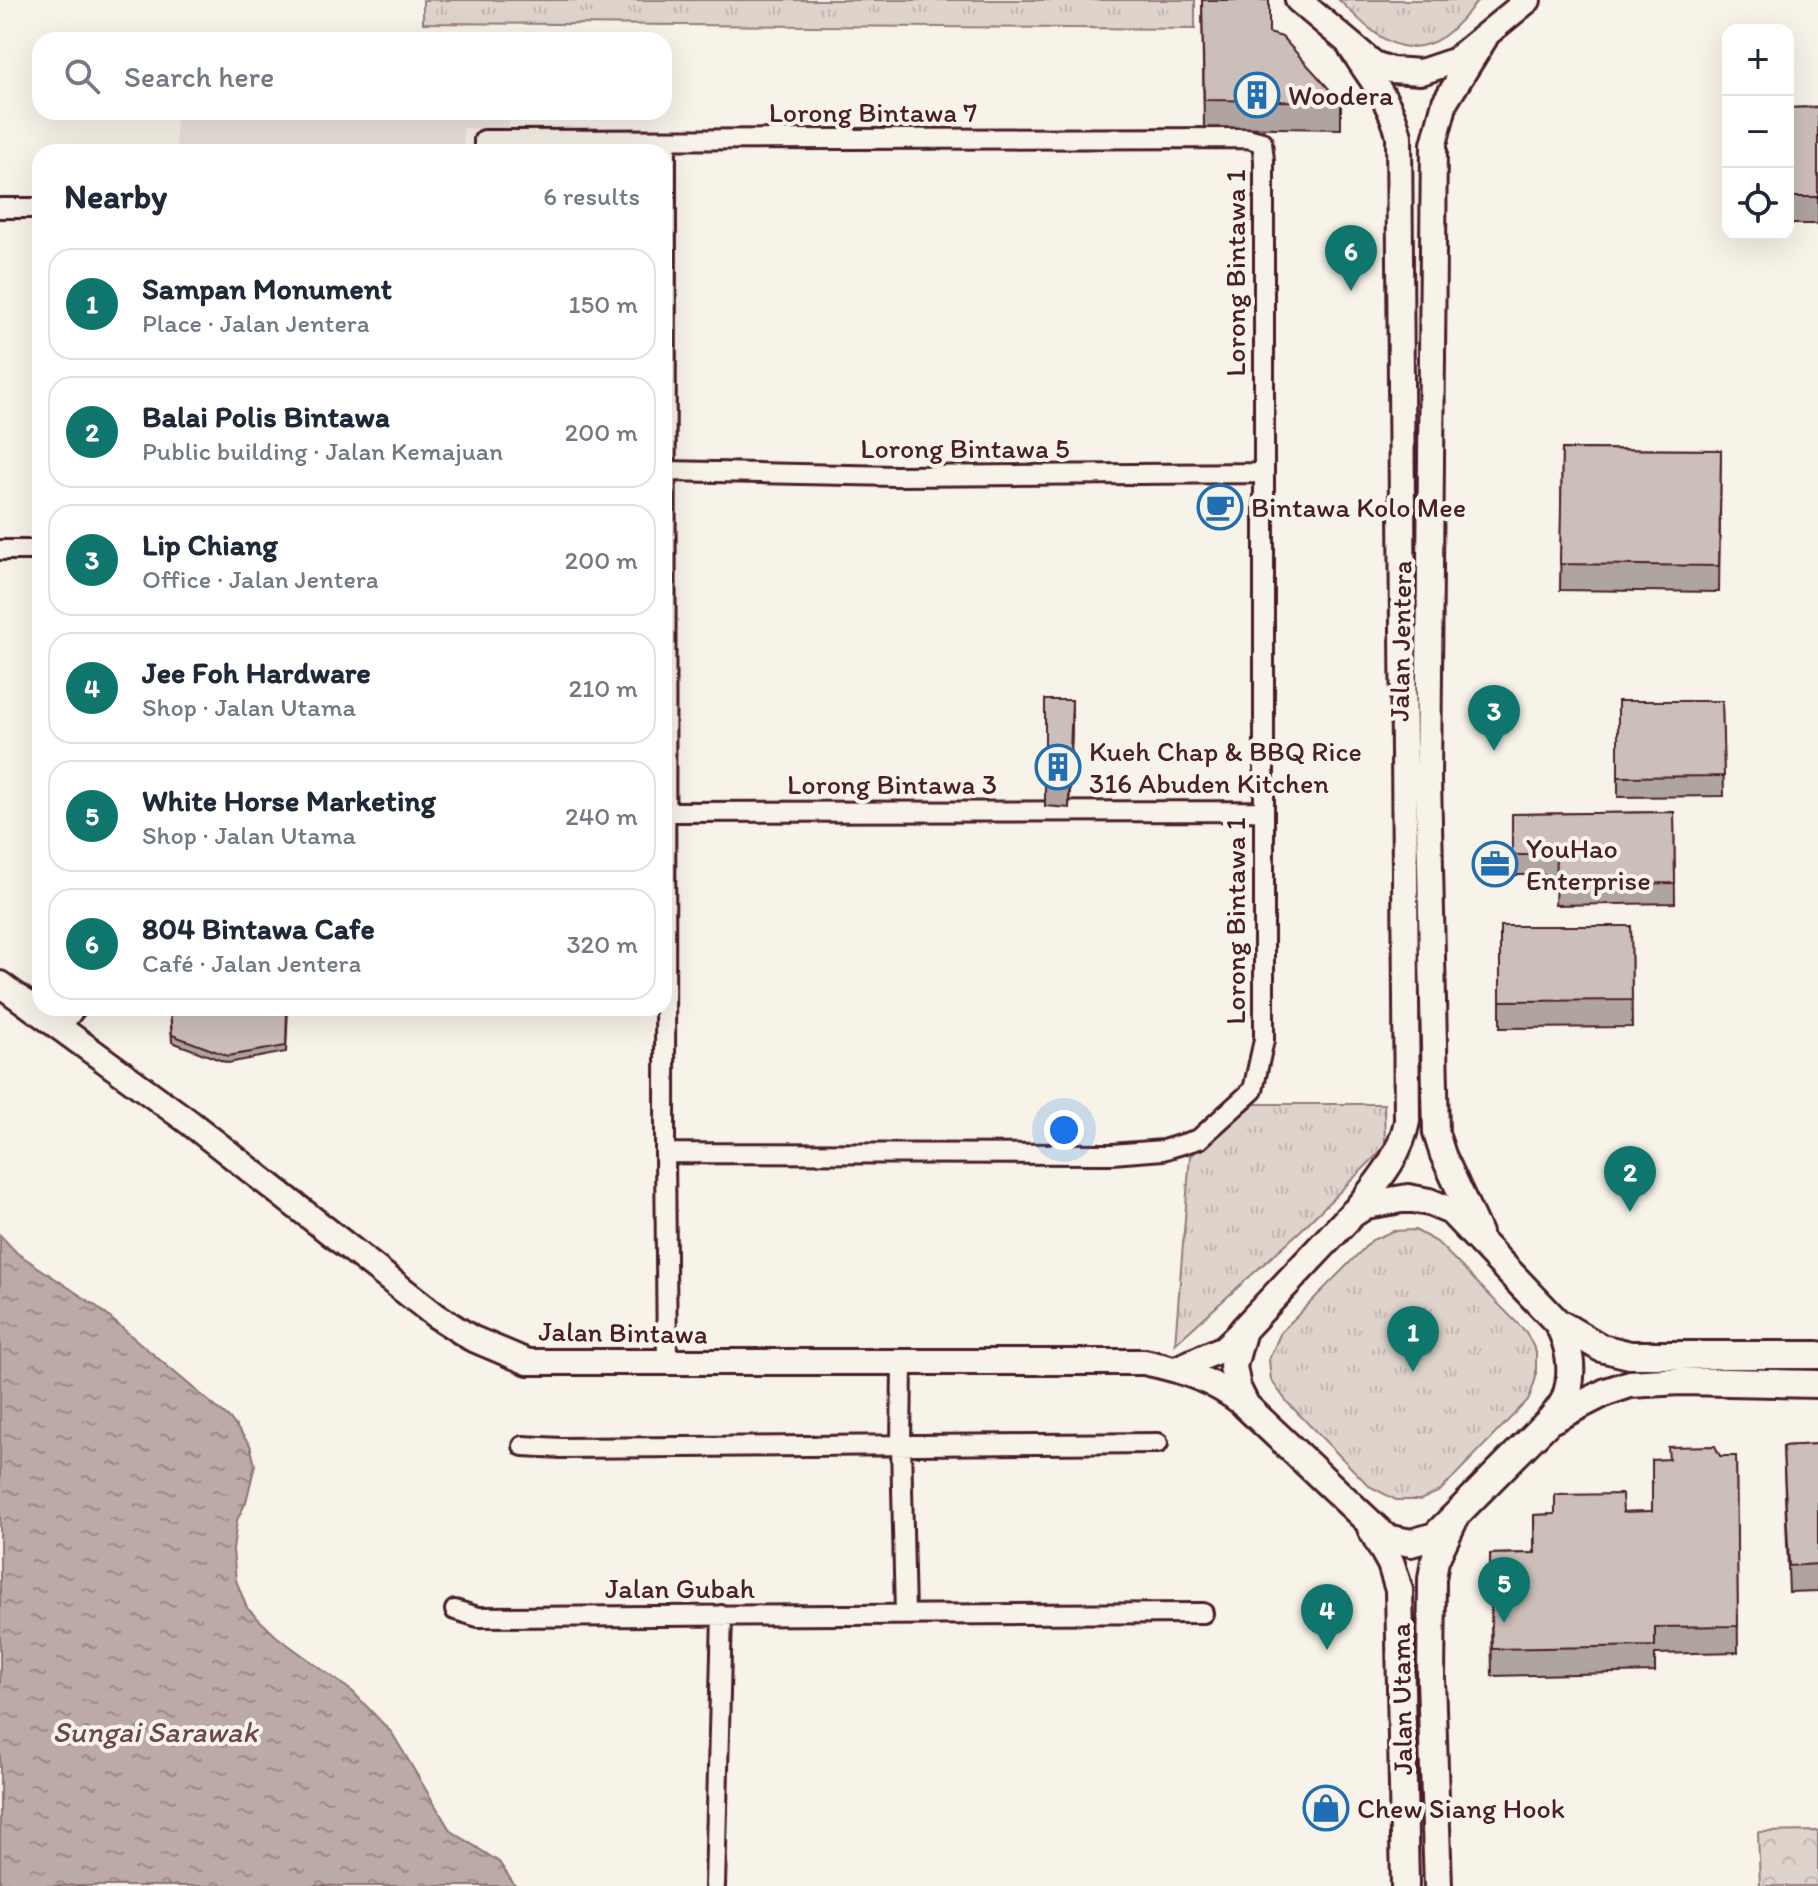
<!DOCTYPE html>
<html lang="en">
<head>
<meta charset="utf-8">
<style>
  body { margin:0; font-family:Itim,sans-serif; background:#f2f2f3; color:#1f2937 }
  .controls { position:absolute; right:24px; top:24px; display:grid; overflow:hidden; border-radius:16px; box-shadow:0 8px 32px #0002 }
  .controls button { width:72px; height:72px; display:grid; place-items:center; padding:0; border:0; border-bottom:2px solid #e0e1e3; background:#fff; color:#1f2937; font:40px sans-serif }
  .you { position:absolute; left:1064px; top:1130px; width:28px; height:28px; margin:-20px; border:6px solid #fff; border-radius:50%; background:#1a73e8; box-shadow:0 0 0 12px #1a73e833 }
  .badge { display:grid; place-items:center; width:52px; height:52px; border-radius:50%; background:#0f766e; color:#fff; font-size:26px; font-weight:700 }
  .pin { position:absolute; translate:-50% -66px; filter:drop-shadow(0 2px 4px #0008) }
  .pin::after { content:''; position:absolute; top:42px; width:28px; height:24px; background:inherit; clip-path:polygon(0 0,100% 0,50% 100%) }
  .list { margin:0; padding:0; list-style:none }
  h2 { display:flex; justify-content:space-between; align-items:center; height:104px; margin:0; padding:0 32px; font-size:34px }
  h2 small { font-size:26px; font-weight:400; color:#747a83 }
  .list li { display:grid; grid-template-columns:52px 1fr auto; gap:24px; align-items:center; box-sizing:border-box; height:112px; margin:0 16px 16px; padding:0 16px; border:2px solid #e0e1e3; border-radius:24px }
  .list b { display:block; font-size:30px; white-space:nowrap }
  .list p { margin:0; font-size:26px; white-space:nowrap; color:#747a83 }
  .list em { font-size:26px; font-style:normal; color:#747a83 }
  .icon { flex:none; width:44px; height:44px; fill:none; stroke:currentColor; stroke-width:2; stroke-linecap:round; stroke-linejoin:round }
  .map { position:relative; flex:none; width:1818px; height:1886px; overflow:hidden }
  .search { position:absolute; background:#fff; box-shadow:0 8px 32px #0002; left:32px; top:32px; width:640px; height:88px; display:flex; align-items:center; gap:20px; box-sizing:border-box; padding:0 28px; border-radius:24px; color:#747a83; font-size:30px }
  .panel { position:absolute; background:#fff; box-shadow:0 8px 32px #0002; left:32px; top:144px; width:640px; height:872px; border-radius:24px }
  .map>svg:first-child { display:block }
  .built { fill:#eae3da }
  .grass { fill:url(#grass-tufts); stroke:#947a7c; stroke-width:2 }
  .park { fill:url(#park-crowns); stroke:#947a7c; stroke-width:2 }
  .water { fill:url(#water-ripples); stroke:#8e7275; stroke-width:2 }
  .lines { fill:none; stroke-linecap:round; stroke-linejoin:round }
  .minor-casing { stroke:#4a1f2b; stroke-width:24 }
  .tertiary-casing { stroke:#4a1f2b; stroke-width:30 }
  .secondary-casing { stroke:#4a1f2b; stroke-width:32 }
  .minor { stroke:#f7f3e8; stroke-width:18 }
  .tertiary { stroke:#f7f3e8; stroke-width:24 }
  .secondary { stroke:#f7f3e8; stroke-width:26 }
  .wall { fill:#afa49f; stroke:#4a1f2b; stroke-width:2 }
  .shaded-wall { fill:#8f8682; stroke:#4a1f2b; stroke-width:2 }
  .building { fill:#ccbfb9; stroke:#4a1f2b; stroke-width:2 }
  .labels { text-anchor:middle; stroke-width:8; stroke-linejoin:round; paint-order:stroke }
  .poi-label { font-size:28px; fill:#4a1f2b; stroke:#f7f3e8; text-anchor:start }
  .street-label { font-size:28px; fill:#4a1f2b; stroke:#f7f3e8 }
  .water-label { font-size:30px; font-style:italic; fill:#6c4950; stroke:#f7f3e8 }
</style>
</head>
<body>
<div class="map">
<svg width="1818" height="1886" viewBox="0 0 1818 1886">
  <defs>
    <pattern id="grass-tufts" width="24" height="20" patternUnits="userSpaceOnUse" patternTransform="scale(2)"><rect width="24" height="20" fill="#ded4cc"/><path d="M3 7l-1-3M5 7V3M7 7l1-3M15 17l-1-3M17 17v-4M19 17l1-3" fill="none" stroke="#c0b6af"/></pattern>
    <pattern id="park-crowns" width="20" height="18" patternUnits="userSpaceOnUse" patternTransform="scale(2)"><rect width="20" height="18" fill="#ded4cc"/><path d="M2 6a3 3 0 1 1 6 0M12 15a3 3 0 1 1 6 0" fill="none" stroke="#c0b6af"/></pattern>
    <pattern id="water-ripples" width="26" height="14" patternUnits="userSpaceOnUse" patternTransform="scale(2)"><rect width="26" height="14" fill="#bcaaa7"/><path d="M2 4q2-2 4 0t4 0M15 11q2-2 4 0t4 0" fill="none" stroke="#9b8a88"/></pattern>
  </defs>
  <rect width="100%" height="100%" fill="#f7f3e8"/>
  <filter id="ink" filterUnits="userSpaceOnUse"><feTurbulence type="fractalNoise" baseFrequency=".0125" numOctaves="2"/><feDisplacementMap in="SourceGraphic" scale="16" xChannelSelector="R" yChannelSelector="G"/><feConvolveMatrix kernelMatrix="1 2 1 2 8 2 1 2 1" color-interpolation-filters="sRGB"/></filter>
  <g filter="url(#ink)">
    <path class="built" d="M176,112H509V129L463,128V152H176Z"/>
    <path class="grass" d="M423,0H1195V29L423,23Z
      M1339,0H1479C1468,11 1457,27 1444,36C1400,66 1369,29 1339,0Z
      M1255,1104H1384L1385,1147L1298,1233L1175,1344L1190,1156Z
      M1415,1230L1437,1242L1526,1332L1536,1352V1377L1529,1399L1440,1491L1420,1500H1396L1369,1486L1287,1402L1271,1380L1269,1359L1281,1332L1372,1240L1393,1231Z"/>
    <path class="park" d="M1818,1831V1886H1760L1758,1832Z"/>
    <path class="water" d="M0,1235L17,1253L96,1306L231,1420L250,1445L255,1465L246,1502L237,1520L233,1550L236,1580L247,1608L276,1636L353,1692L392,1733L450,1830L499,1862L515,1886H0Z"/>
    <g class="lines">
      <g class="minor-casing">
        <path id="minor" d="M666,140L665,1153L667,1363
          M484,152V140L1247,138L1262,142L1264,160V1040L1253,1090L1199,1139L1163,1150L1112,1154L665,1153
          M0,208H40
          M666,471L896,476L1264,473
          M0,550H40
          M666,812L1262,811
          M59,1029L76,1008
          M902,1363L901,1445L905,1614
          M523,1446L561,1448L1158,1443
          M455,1610L478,1617L1203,1613
          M715,1886L722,1615"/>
      </g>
      <g class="tertiary-casing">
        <path id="tertiary" d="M1298,0L1374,64L1391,70L1421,72L1454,61L1528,0
          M1350,46C1369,77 1390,99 1399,136L1407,1121C1400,1159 1375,1184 1352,1214
          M0,984L189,1122L435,1315L471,1338L528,1362H1144C1183,1370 1215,1381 1246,1406
          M1479,1233L1443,1155L1436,1133L1428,779L1434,144L1445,102L1485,38
          M1176,1369L1224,1348L1243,1330"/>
      </g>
      <g class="secondary-casing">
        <path id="secondary" d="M1408,1198L1429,1202L1451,1211L1557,1322C1570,1344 1575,1374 1565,1399C1562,1406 1555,1414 1550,1420L1435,1536L1411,1543L1386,1538L1246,1406L1237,1388L1233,1366L1243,1330L1352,1214L1366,1205Z
          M1557,1322L1601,1348L1630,1355H1818
          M1553,1419L1606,1392L1630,1384L1680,1381L1818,1384
          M1371,1528L1391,1564L1399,1590L1405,1886
          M1438,1886L1431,1679L1432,1579L1435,1560L1453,1522"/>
      </g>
      <use href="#minor" class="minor"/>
      <use href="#tertiary" class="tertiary"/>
      <use href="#secondary" class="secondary"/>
    </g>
    <path class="wall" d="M1202,0L1269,33L1341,102V129L1204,127Z
      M1818,107V224H1788V108Z
      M1562,449L1721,450L1719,592L1560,590Z
      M1045,700L1072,726L1069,808L1045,806Z
      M1618,701H1722L1724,796L1618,797Z
      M1674,812L1675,903L1555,905L1556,875H1512V814Z
      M1500,926H1631L1632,1027L1500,1028Z
      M170,1008H288L286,1052L228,1063L172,1042Z
      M1818,1444V1591L1789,1592L1783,1446Z
      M1720,1456H1736L1738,1652L1655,1654V1672L1492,1676L1490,1554L1534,1553V1515L1652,1511Z"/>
    <path class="shaded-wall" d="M1072,700V726L1069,808V781Z"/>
    <path class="building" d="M1202,0H1269V33L1282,37L1341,102L1204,100Z
      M1818,107V197H1788V108Z
      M1562,449L1721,450L1719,566L1560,564Z
      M1045,700H1072L1069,781L1045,780Z
      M1618,701H1722L1724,776L1618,777Z
      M1674,812L1675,883L1555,885L1556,855H1512V814Z
      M1500,926H1631L1632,1000L1500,1001Z
      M170,1008H287L286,1046L228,1056L172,1035Z
      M1818,1444V1564L1789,1566L1783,1446Z
      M1715,1446L1720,1456H1736L1738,1626L1655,1627V1646L1492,1649L1490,1554L1535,1553L1534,1515L1555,1514V1495L1622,1494L1623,1512L1652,1511V1460L1669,1459L1668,1447Z"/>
  </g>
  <defs>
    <g id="building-ring" transform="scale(2.3)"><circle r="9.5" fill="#f7f3e8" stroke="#1f6fb2" stroke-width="1.5"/><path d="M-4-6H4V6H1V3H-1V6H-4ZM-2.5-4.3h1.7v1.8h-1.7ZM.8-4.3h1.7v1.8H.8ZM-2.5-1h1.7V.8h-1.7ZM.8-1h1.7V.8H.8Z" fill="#1f6fb2"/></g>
    <g id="cafe-ring" transform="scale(2.3)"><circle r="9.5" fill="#f7f3e8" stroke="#1f6fb2" stroke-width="1.5"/><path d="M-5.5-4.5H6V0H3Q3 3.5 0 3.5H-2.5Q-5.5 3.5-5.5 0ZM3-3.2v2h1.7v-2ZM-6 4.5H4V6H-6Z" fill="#1f6fb2"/></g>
    <g id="office-ring" transform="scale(2.3)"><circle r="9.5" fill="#f7f3e8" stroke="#1f6fb2" stroke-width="1.5"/><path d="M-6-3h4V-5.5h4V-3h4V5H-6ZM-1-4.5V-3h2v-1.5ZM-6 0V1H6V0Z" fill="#1f6fb2"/></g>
    <g id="shop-ring" transform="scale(2.3)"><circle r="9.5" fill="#f7f3e8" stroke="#1f6fb2" stroke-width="1.5"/><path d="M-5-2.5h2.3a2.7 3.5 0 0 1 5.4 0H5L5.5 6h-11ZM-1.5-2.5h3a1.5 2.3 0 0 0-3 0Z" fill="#1f6fb2"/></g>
  </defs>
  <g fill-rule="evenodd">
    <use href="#building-ring" x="1257" y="95"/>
    <use href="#cafe-ring" x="1220" y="507"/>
    <use href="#building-ring" x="1058" y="767"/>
    <use href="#office-ring" x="1495" y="864"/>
    <use href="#shop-ring" x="1326" y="1808"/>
  </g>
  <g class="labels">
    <g class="poi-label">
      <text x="1288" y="105">Woodera</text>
      <text x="1251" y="517">Bintawa Kolo Mee</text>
      <text x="1089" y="761">Kueh Chap &amp; BBQ Rice<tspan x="1089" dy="32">316 Abuden Kitchen</tspan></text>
      <text x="1526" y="858">YouHao<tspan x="1526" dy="32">Enterprise</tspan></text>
      <text x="1357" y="1818">Chew Siang Hook</text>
    </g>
    <g class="street-label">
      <text x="873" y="122">Lorong Bintawa 7</text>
      <text transform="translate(1235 273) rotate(-90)" y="10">Lorong Bintawa 1</text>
      <text x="965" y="458">Lorong Bintawa 5</text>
      <text transform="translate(1400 641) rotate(-89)" y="10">Jalan Jentera</text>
      <text x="892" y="794">Lorong Bintawa 3</text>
      <text transform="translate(1235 921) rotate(-90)" y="10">Lorong Bintawa 1</text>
      <text transform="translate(623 1332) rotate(1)" y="10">Jalan Bintawa</text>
      <text x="680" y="1598">Jalan Gubah</text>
      <text transform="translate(1401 1699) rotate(-91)" y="10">Jalan Utama</text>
    </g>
    <g class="water-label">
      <text x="155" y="1742">Sungai Sarawak</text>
    </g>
  </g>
</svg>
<div class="controls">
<button>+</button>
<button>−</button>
<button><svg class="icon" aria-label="locate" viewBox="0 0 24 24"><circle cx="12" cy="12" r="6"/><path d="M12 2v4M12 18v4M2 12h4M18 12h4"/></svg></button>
</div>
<div class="you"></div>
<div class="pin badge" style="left:1413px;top:1372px">1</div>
<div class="pin badge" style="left:1630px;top:1212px">2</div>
<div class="pin badge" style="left:1494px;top:751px">3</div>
<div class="pin badge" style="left:1327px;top:1650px">4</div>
<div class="pin badge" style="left:1504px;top:1623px">5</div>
<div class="pin badge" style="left:1351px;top:291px">6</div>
<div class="search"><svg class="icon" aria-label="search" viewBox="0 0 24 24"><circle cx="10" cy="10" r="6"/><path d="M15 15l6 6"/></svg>Search here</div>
<section class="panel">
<h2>Nearby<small>6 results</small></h2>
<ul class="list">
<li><span class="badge">1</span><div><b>Sampan Monument</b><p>Place · Jalan Jentera</p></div><em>150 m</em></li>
<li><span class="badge">2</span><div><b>Balai Polis Bintawa</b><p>Public building · Jalan Kemajuan</p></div><em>200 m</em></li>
<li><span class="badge">3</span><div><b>Lip Chiang</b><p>Office · Jalan Jentera</p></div><em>200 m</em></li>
<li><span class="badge">4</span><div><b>Jee Foh Hardware</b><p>Shop · Jalan Utama</p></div><em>210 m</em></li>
<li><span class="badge">5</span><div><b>White Horse Marketing</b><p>Shop · Jalan Utama</p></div><em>240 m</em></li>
<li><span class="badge">6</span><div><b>804 Bintawa Cafe</b><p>Café · Jalan Jentera</p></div><em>320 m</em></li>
</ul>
</section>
</div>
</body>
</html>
